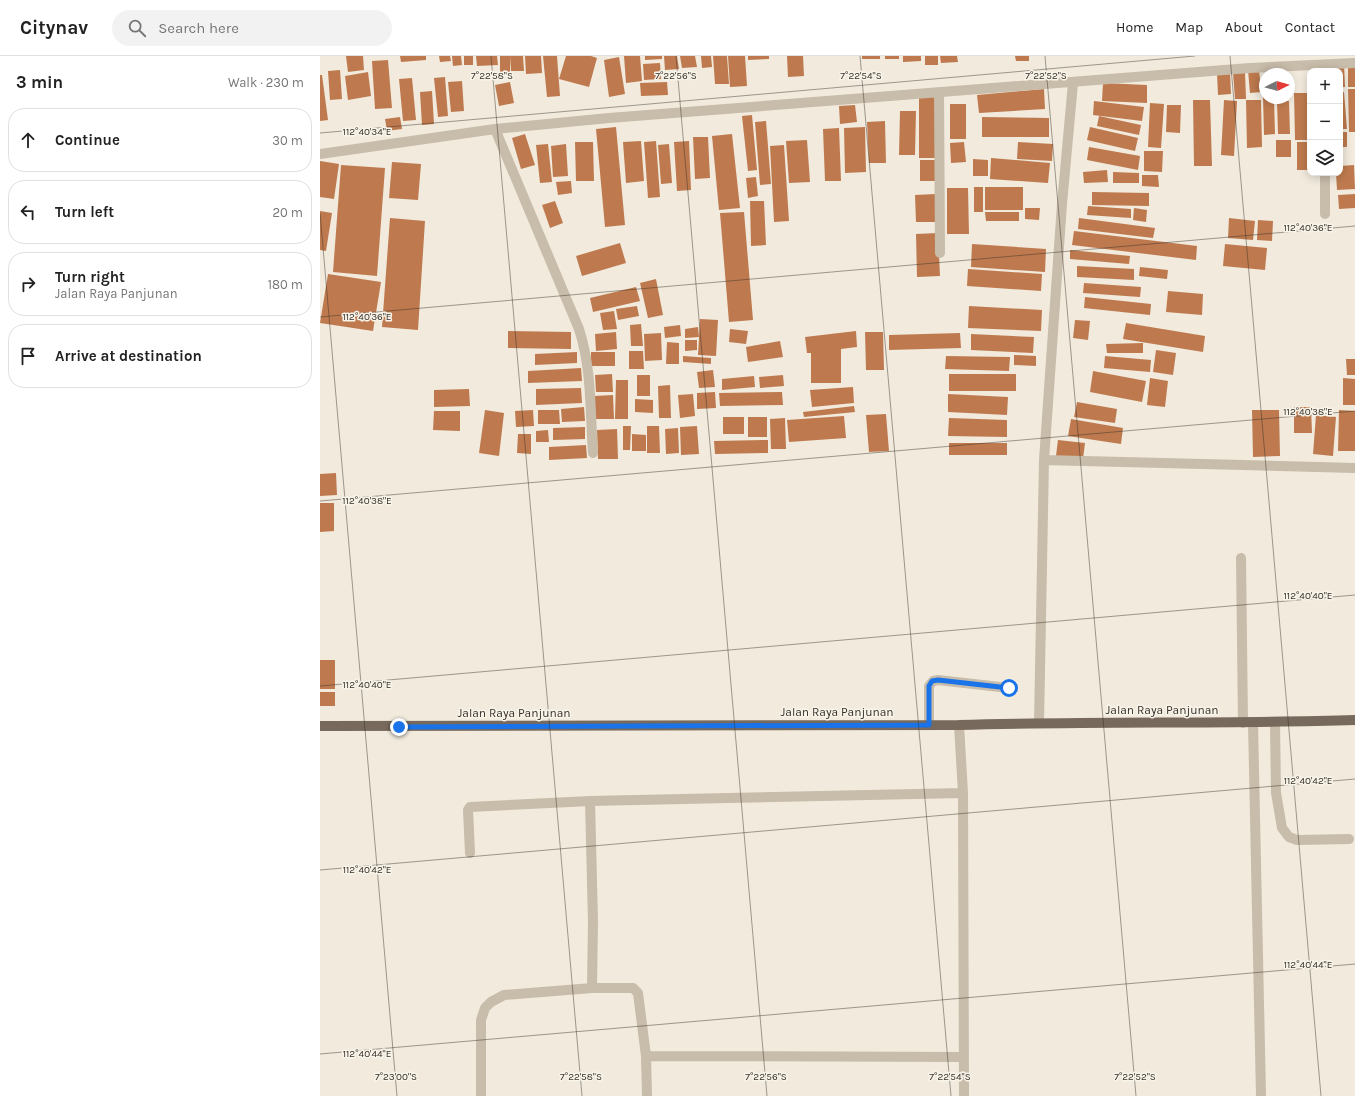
<!DOCTYPE html>
<html lang="en">
<head>
<meta charset="utf-8">
<style>
  body { margin:0; font-family:Karla,sans-serif; background:#f2f2f2; color:#222 }
  .controls { position:absolute; right:12px; top:12px; display:grid; overflow:hidden; border-radius:8px; box-shadow:0 2px 10px #0003 }
  .controls button { width:36px; height:36px; display:grid; place-items:center; padding:0; border:0; border-bottom:1px solid #e0e0e0; background:#fff; color:#222; font:20px sans-serif }
  .compass { position:absolute; left:939px; top:12px; width:36px; height:36px; border-radius:50%; background:#fff; box-shadow:0 2px 10px #0003; rotate:85deg }
  .stop { position:absolute; width:12px; height:12px; margin:-9px; border:3px solid #1a73e8; border-radius:50%; background:#fff }
  .stop.end { background:#1a73e8; border-color:#fff; box-shadow:0 1px 4px #0008 }
  .list { margin:0; padding:0; list-style:none }
  h2 { display:flex; justify-content:space-between; align-items:center; height:52px; margin:0; padding:0 16px; font-size:17px }
  h2 small { font-size:13px; font-weight:400; color:#767676 }
  .list li { display:grid; grid-template-columns:26px 1fr auto; gap:12px; align-items:center; box-sizing:border-box; height:64px; margin:0 8px 8px; padding:0 8px; border:1px solid #e0e0e0; border-radius:16px }
  .list b { display:block; font-size:15px; white-space:nowrap }
  .list p { margin:0; font-size:13px; white-space:nowrap; color:#767676 }
  .list em { font-size:13px; font-style:normal; color:#767676 }
  .icon { flex:none; width:22px; height:22px; fill:none; stroke:currentColor; stroke-width:2; stroke-linecap:round; stroke-linejoin:round }
  .map { position:relative; flex:none; width:1035px; height:1040px; overflow:hidden }
  header { display:flex; align-items:center; gap:24px; box-sizing:border-box; height:56px; padding:0 20px; background:#fff; border-bottom:1px solid #e0e0e0 }
  header strong { font-size:19px }
  nav { display:flex; gap:22px; margin-inline-start:auto; font-size:14px }
  .search { width:280px; height:36px; background:#f2f2f2; display:flex; align-items:center; gap:10px; box-sizing:border-box; padding:0 14px; border-radius:22px; color:#767676; font-size:15px }
  main { display:flex }
  aside { flex:1; background:#fff }
  .map>svg:first-child { display:block }
  .building { fill:#be7a4e }
  .lines { fill:none; stroke-linecap:round; stroke-linejoin:round }
  .minor { stroke:#c8bcaa; stroke-width:10 }
  .major { stroke:#77695b; stroke-width:10 }
  .route { stroke:#1a73e8; stroke-width:5 }
  .ticks { fill:none; stroke:#362f29; stroke-width:1; stroke-opacity:0.45 }
  .labels { text-anchor:middle; stroke-width:3; stroke-linejoin:round; paint-order:stroke }
  .street-label { font-size:12px; fill:#362f29; stroke:#f8f4e9 }
  .ticks-label { font-size:10px; text-anchor:middle; fill:#362f29; stroke:#f8f4e9; stroke-width:3; stroke-linejoin:round; paint-order:stroke }
</style>
</head>
<body>
<header>
<strong>Citynav</strong>
<div class="search"><svg class="icon" aria-label="search" viewBox="0 0 24 24"><circle cx="10" cy="10" r="6"/><path d="M15 15l6 6"/></svg>Search here</div>
<nav><a>Home</a><a>Map</a><a>About</a><a>Contact</a></nav>
</header>
<main>
<aside>
<h2>3 min<small>Walk · 230 m</small></h2>
<ul class="list">
<li><svg class="icon" aria-label="ahead" viewBox="0 0 24 24"><path d="M12 20V5M6 11l6-6 6 6"/></svg><div><b>Continue</b></div><em>30 m</em></li>
<li><svg class="icon" aria-label="left" viewBox="0 0 24 24"><path d="M17 20v-9H6M10 6l-5 5 5 5"/></svg><div><b>Turn left</b></div><em>20 m</em></li>
<li><svg class="icon" aria-label="right" viewBox="0 0 24 24"><path d="M7 20v-9h11M14 6l5 5-5 5"/></svg><div><b>Turn right</b><p>Jalan Raya Panjunan</p></div><em>180 m</em></li>
<li><svg class="icon" aria-label="arrive" viewBox="0 0 24 24"><path d="M6 21V4h12l-3 4 3 4H6"/></svg><div><b>Arrive at destination</b></div></li>
</ul>
</aside>
<div class="map">
<svg width="1035" height="1040" viewBox="0 0 1035 1040">
  <rect width="100%" height="100%" fill="#f1eadd"/>
  <path class="building" d="M26,0H43L44,14L28,16Z
    M80,0H106V4L81,6Z
    M119,0H130L131,5L120,6Z
    M132,0H141L142,9L133,10Z
    M144,0H153V9H144Z
    M156,0H177L178,9L157,10Z
    M180,0H190V17L180,18Z
    M190,0H203L204,15H191Z
    M205,0H221L222,17L206,18Z
    M223,0H237L240,40L227,41Z
    M246,0H271L277,2L269,31L239,23Z
    M304,0H320L322,25L306,27Z
    M325,0H342V3L325,4Z
    M344,0H357L359,13L345,14Z
    M360,0H375L377,11L362,12Z
    M381,0H391L392,11L382,12Z
    M393,0H407L409,28H395Z
    M408,0H425L427,30L410,31Z
    M428,0H449V3L428,4Z
    M467,0H483L484,20L468,21Z
    M542,0H560V3H542Z
    M565,0H579V3H565Z
    M583,0H601V5L583,6Z
    M605,0H618V9H605Z
    M620,0H637L638,6L621,7Z
    M695,0H709V5H696Z
    M299,1L305,38L289,41L284,4Z
    M68,4L72,52L55,53L52,5Z
    M340,7L341,23L324,24L323,8Z
    M1013,9H1024L1025,31H1020V15H1013Z
    M1028,9H1035V31H1028Z
    M939,13L941,36L930,37L928,14Z
    M20,14L22,43L10,44L8,15Z
    M48,16L51,40L28,44L25,20Z
    M910,16L911,38L898,39L897,17Z
    M925,16L926,43H915L913,17Z
    M0,19H2L8,64L0,65Z
    M125,21L128,60L118,61L114,22Z
    M92,22L96,64L83,65L79,23Z
    M142,25L144,55L131,56L128,26Z
    M190,26L194,47L179,50L175,29Z
    M347,26L348,39L321,40L320,27Z
    M783,27L827,29V47L782,45Z
    M724,33L725,53L659,57L657,39Z
    M1028,33H1035V76H1029Z
    M112,35L114,68L102,69L100,36Z
    M1020,36H1024L1027,73H1020Z
    M974,37H987L988,84H975Z
    M599,41H616L617,102H599Z
    M943,41L954,42L955,78L944,79Z
    M873,44H890L892,110H874Z
    M904,44L917,45L914,100L901,99Z
    M926,44H941L942,91L927,92Z
    M774,45L824,51L822,65L773,59Z
    M957,45H969L970,78H958Z
    M830,47L844,48L841,92L828,91Z
    M630,48H646V83H630Z
    M535,49L537,66L520,68L519,50Z
    M847,49H861L860,77L846,76Z
    M580,55H596L595,99H579Z
    M432,59L437,114L428,115L422,60Z
    M779,60L821,69L819,79L777,70Z
    M80,61L82,73L67,75L65,63Z
    M662,61L729,62V81H662Z
    M446,65L451,128L440,129L435,66Z
    M565,65L566,107H549L547,66Z
    M296,71L305,169L285,171L276,73Z
    M545,71L546,116L525,117L524,72Z
    M770,71L818,82L815,95L767,84Z
    M519,72L521,125H505L503,73Z
    M1020,76H1027V91H1020Z
    M205,78L215,109L201,113L192,82Z
    M412,78L420,152L399,154L392,80Z
    M373,81H388L390,122L375,123Z
    M487,84L490,126L469,127L466,85Z
    M956,84H971V101H956Z
    M321,85L324,125L306,127L303,86Z
    M336,85L340,141L328,142L324,86Z
    M369,85L371,134L357,135L354,86Z
    M255,86H273L274,125H256Z
    M644,86L646,106L631,107L630,87Z
    M698,86L733,88L732,105L697,103Z
    M977,86H990V114H977Z
    M228,88L232,126L220,127L216,89Z
    M246,88L248,120L233,121L231,90Z
    M349,88L352,127L341,128L338,89Z
    M464,89L469,165L454,166L450,90Z
    M769,91L820,100L818,114L767,104Z
    M824,95H843L842,116L824,115Z
    M671,102L730,107L728,127L670,123Z
    M653,103L668,104V120H653Z
    M600,104H616V125H600Z
    M0,105L19,108L14,143L0,141Z
    M72,106L101,108L98,144L69,142Z
    M21,109L65,112L57,220L13,216Z
    M1034,109L1035,133L1017,134L1016,117H1020V110Z
    M787,114L788,126L764,127L763,116Z
    M793,116L819,117V127H793Z
    M822,119H838L839,131L822,130Z
    M436,121L438,140L428,142L426,122Z
    M251,125L252,137L238,139L236,126Z
    M654,131H663V156H654Z
    M665,131H703V154H665Z
    M627,132H648L649,178H627Z
    M772,136L829,137V150L772,149Z
    M616,138L617,166H596L595,139Z
    M1035,138V152L1019,153L1018,139Z
    M235,145L243,167L230,172L222,149Z
    M430,145H444L446,189L431,190Z
    M768,150L811,153V162L767,159Z
    M705,152H720L719,164L705,163Z
    M814,152L827,154L826,166L813,164Z
    M0,155L12,157L6,195L0,194Z
    M424,156L433,264L409,266L400,157Z
    M665,156H699V165H666Z
    M70,162L105,165L98,274L62,271Z
    M759,162L835,172L833,182L758,173Z
    M909,162L935,165L933,184L908,182Z
    M938,164L953,165L952,185L937,184Z
    M754,175L877,190L876,204L752,189Z
    M618,177L620,220L597,221L596,178Z
    M300,187L306,207L262,220L256,200Z
    M652,188L726,193L725,216L651,211Z
    M905,188L947,192L945,214L903,210Z
    M750,194L810,200L809,208L750,203Z
    M757,210L814,213V224L757,221Z
    M820,211L848,214L847,223L819,220Z
    M648,213L722,218L721,235L647,230Z
    M8,218L61,226L53,275L0,267Z
    M336,223L343,259L328,262L320,227Z
    M764,227L821,231L820,241L763,237Z
    M316,231L320,245L273,256L270,242Z
    M848,235L883,238L882,259L846,256Z
    M765,241L831,248L830,259L764,252Z
    M317,250L319,260L298,264L296,253Z
    M649,250L722,254L721,275L648,272Z
    M294,255L297,273L283,274L280,257Z
    M380,263L398,264L396,300L378,299Z
    M755,264L770,265L768,284L753,282Z
    M806,267L885,280L883,296L803,283Z
    M321,268L323,290H311L310,269Z
    M360,269L361,280L345,282L344,271Z
    M378,271L379,281L365,282V273Z
    M410,273L428,275L426,288L409,286Z
    M188,275L251,276V293L188,292Z
    M536,275L537,291L521,293V327H491V297H487L485,281Z
    M296,276L297,293L276,295L275,278Z
    M545,276H563L564,314H546Z
    M341,277L342,304L325,305L324,278Z
    M640,277L641,292L569,294V279Z
    M651,278L714,281L713,297L651,294Z
    M365,284H377V294L365,295Z
    M460,285L463,301L428,306L426,291Z
    M347,286L359,287V308H346Z
    M823,287V297H787L786,288Z
    M836,294L856,297L853,319L833,316Z
    M309,295H323L324,313H309Z
    M257,296V307L215,309V298Z
    M271,296H295V310H271Z
    M694,299L716,300V310L694,309Z
    M363,300L391,302V308L363,306Z
    M626,300L690,301L689,315L625,313Z
    M785,300L831,304L830,316L784,312Z
    M1026,303H1035V319H1027Z
    M261,312L262,325L208,327V315Z
    M393,314L395,331L379,332L377,316Z
    M773,315L826,325L822,346L770,336Z
    M292,318L293,336H276L275,319Z
    M629,318H696V335H629Z
    M317,319H330V340H317Z
    M463,319L464,330L440,332L439,321Z
    M434,320L435,331L402,334V323Z
    M830,322L848,325L845,351L827,349Z
    M1023,322L1035,323V349H1023Z
    M296,324H308V363H295Z
    M350,329L351,362H339L338,330Z
    M533,331L534,347L492,351L490,334Z
    M261,332L262,347L216,349V333Z
    M149,333L150,350L114,351V334Z
    M395,336L396,352L377,353V337Z
    M462,336L463,349L400,350L399,337Z
    M373,338L375,360L360,362L358,339Z
    M628,338L688,341L687,359L628,356Z
    M293,339L294,363H276L274,340Z
    M315,343L333,344V357L315,356Z
    M757,346L797,353L795,367L754,361Z
    M534,350L535,356L484,361L483,356Z
    M264,351L265,365L242,366L241,353Z
    M974,351H991L992,377H974Z
    M165,354L184,357L179,400L159,397Z
    M213,354L214,370L196,371L195,355Z
    M218,354H239L240,368H218Z
    M932,354H959L960,400L933,401Z
    M1019,354L1035,355V395H1018Z
    M114,355H140V375L113,374Z
    M566,358L569,395L549,396L546,359Z
    M996,359L1016,361L1013,400L993,398Z
    M524,360L526,382L469,386L467,364Z
    M403,361H424V378H403Z
    M428,361H447V381H428Z
    M465,362L466,393H451L450,363Z
    M629,362L687,364V381L628,380Z
    M751,363L803,372L801,388L748,380Z
    M303,370H311L310,394H303Z
    M327,370H339L340,397H327Z
    M377,370L379,398L361,399L360,371Z
    M265,371V383L233,384V372Z
    M358,372L359,397L346,398L345,373Z
    M297,373L298,403H278L277,374Z
    M228,374L229,386H216V375Z
    M198,378H211V398L197,397Z
    M312,378L326,379V395H312Z
    M448,384V397L395,398L394,385Z
    M738,384L765,387L763,403L736,400Z
    M629,387H687V399H629Z
    M266,389L267,402L229,404V391Z
    M16,417L17,439L0,440V418Z
    M0,447H14V475L0,476Z
    M0,604H15V633H0Z
    M0,636H15V650H0Z"/>
  <g class="lines">
    <path class="minor" d="M619,36L620,197
      M175,73L259,273C272,313 270,356 273,397
      M0,98L175,73L289,62L930,12L1035,7
      M1005,117V158
      M724,404L1035,412
      M921,502L923,667
      M955,666L956,737L962,772L969,781L977,784L1029,783
      M719,667L724,404L742,148L753,27
      M933,667L941,1040
      M609,669V630L613,625L618,624L689,632
      M639,669L643,737L644,1040
      M150,797L148,754L150,751L270,745
      M326,1000L643,1001
      M161,1040V964L165,952L171,946L184,939L272,932
      M327,1040L326,1000L318,937L313,932H272L273,866L270,745L643,737"/>
    <path class="major" d="M0,670L639,669C771,665 903,668 1035,664"/>
  </g>
  <g class="lines">
    <path class="route" d="M79,671L609,669V630L612,625L618,624L689,632"/>
  </g>
  <path class="ticks" d="M171,0L262,1040M356,0L447,1040M540,0L631,1040M725,0L816,1040M910,0L1001,1040M0,77L875,0M0,157L77,1040M0,261L1035,170M0,445L1035,355M0,630L1035,539M0,814L1035,723M0,998L1035,908"/>
  <g class="labels">
    <g class="street-label">
      <text x="842" y="658">Jalan Raya Panjunan</text>
      <text x="517" y="660">Jalan Raya Panjunan</text>
      <text x="194" y="661">Jalan Raya Panjunan</text>
    </g>
  </g>
  <g class="ticks-label">
    <text x="172" y="23">7°22'58"S</text>
    <text x="356" y="23">7°22'56"S</text>
    <text x="541" y="23">7°22'54"S</text>
    <text x="726" y="23">7°22'52"S</text>
    <text x="47" y="79">112°40'34"E</text>
    <text x="988" y="175">112°40'36"E</text>
    <text x="47" y="264">112°40'36"E</text>
    <text x="988" y="359">112°40'38"E</text>
    <text x="47" y="448">112°40'38"E</text>
    <text x="988" y="543">112°40'40"E</text>
    <text x="47" y="632">112°40'40"E</text>
    <text x="988" y="728">112°40'42"E</text>
    <text x="47" y="817">112°40'42"E</text>
    <text x="988" y="912">112°40'44"E</text>
    <text x="47" y="1001">112°40'44"E</text>
    <text x="76" y="1024">7°23'00"S</text>
    <text x="261" y="1024">7°22'58"S</text>
    <text x="446" y="1024">7°22'56"S</text>
    <text x="630" y="1024">7°22'54"S</text>
    <text x="815" y="1024">7°22'52"S</text>
  </g>
</svg>
<div class="controls">
<button>+</button>
<button>−</button>
<button><svg class="icon" aria-label="layers" viewBox="0 0 24 24"><path d="M12 4l9 5-9 5-9-5zM3 14l9 5 9-5"/></svg></button>
</div>
<svg class="compass" viewBox="-18 -18 36 36"><path d="M0-13l5 13h-10z" fill="#e53935"/><path d="M0 13l5-13h-10z" fill="#767676"/></svg>
<div class="stop" style="left:689px;top:632px"></div>
<div class="stop end" style="left:79px;top:671px"></div>
</div>
</main>
</body>
</html>
